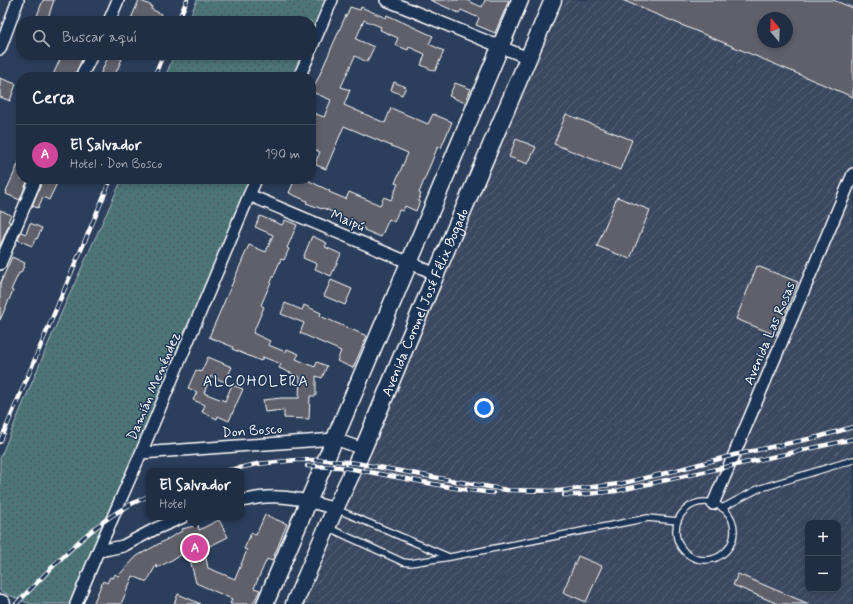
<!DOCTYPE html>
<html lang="es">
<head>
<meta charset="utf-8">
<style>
  body { margin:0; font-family:Mynerve,sans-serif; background:#2d3a4f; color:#f1f3f6 }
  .controls { position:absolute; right:12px; bottom:12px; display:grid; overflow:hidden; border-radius:8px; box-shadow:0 2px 6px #0003 }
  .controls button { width:36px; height:36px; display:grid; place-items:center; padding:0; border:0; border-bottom:1px solid #3d4a5d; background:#202e44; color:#f1f3f6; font:20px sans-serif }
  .compass { position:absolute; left:757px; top:12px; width:36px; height:36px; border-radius:50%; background:#202e44; box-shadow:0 2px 6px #0003; rotate:341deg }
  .you { position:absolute; left:484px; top:408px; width:14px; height:14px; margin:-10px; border:3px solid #fff; border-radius:50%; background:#1a73e8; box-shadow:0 0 0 6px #1a73e833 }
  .badge { display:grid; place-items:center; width:26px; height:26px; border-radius:50%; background:#ffd166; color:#fff; font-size:13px; font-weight:700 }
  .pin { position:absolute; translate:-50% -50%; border:2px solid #fff; box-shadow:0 1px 4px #0006 }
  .popup { position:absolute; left:146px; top:468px; width:98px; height:52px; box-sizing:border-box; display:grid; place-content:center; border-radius:8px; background:#202e44; filter:drop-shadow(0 1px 3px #0005); font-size:13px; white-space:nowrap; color:#a2a8b2 }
  .popup b { font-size:15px; color:#f1f3f6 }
  .popup::after { content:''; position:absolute; left:50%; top:100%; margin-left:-8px; border:8px solid transparent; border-top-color:#202e44 }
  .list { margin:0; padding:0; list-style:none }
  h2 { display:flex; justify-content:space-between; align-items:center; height:52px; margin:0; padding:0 16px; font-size:17px }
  h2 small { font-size:13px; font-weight:400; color:#a2a8b2 }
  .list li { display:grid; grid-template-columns:26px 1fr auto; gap:12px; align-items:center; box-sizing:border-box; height:60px; padding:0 16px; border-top:1px solid #3d4a5d }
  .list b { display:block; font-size:15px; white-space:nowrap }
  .list p { margin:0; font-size:13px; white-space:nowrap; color:#a2a8b2 }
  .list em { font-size:13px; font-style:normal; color:#a2a8b2 }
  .icon { flex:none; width:22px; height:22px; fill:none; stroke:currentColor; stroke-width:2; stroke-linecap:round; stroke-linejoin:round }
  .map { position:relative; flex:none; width:853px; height:604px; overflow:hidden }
  .search { position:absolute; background:#202e44; box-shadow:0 2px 6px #0003; left:16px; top:16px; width:300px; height:44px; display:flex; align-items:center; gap:10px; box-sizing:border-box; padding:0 14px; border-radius:16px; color:#a2a8b2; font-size:15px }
  .panel { position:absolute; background:#202e44; box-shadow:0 2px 6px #0003; left:16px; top:72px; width:300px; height:112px; border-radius:16px }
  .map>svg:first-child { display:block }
  .industrial { fill:url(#industrial-furrows); fill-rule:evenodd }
  .grass { fill:url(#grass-dots); stroke:#a6babc }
  .building { fill:#61616b; stroke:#fff; fill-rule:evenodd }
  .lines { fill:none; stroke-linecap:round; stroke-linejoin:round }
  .service-casing { stroke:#fff; stroke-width:8 }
  .minor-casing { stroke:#fff; stroke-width:14 }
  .secondary-casing { stroke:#fff; stroke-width:19 }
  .primary-casing { stroke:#fff; stroke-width:21 }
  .service { stroke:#1d3557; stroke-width:5.5 }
  .minor { stroke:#1d3557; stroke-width:11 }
  .secondary { stroke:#1d3557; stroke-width:16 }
  .primary { stroke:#1d3557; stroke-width:18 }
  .rail-casing { stroke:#fff; stroke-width:4.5 }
  .rail { stroke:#1d3557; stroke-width:3; stroke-dasharray:9; stroke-linecap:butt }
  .labels { text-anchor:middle; stroke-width:3; stroke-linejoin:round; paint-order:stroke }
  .street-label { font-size:14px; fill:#fff; stroke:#1d3557 }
  .neighbourhood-label { font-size:15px; letter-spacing:1px; fill:#fff; stroke:#1d3557 }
</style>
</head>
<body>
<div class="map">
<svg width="853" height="604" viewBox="0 0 853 604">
  <defs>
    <pattern id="industrial-furrows" width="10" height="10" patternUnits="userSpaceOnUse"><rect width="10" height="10" fill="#3b4860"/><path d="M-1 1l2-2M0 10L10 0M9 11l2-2" fill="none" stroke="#586378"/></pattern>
    <pattern id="grass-dots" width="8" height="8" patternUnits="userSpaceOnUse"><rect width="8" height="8" fill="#4d7478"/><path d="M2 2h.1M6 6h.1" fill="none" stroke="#4c5c5e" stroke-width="1.8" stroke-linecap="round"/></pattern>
  </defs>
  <rect width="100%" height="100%" fill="#2b3e5b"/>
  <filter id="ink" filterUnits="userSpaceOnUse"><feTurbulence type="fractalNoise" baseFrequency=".025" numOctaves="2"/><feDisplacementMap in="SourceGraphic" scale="8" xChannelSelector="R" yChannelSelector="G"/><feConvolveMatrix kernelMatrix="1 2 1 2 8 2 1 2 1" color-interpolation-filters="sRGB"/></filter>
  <g filter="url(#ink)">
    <path class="industrial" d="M553,0H853V604H294ZM763,18H787V42H763ZM808,523H838V589H808Z"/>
    <path class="grass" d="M197,0H327L311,39V21H188Z
      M174,55H304L295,77H165Z
      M122,179H251L71,604H30L0,591V458L63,309Z"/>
    <path class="building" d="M43,0H54L47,21H35Z
      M139,0L152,6L151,9L161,14L158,21H130Z
      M430,0H466L482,7L485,0H509L495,33L476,25L479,18L461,10L459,13Z
      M622,0H833L853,8V97ZM763,18H787V42H763Z
      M350,7L360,10L361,7L386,18L387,15L433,36L429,44L444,51L435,71L421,65L425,54L409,47L408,50L395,45L398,38L380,30L381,27L364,20L356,39L374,47L367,62L355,56L341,87L350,90L344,105L385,123L391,108L428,124L433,114L452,122L441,148L438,146L419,193L421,194L418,201H420L416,211L405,206L403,211L399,210L394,222L389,219L381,237L364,230L365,229L338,217L339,215L323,208L322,209L306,203L307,201L289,193L295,179H310L309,181L330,191L329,192L346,199L349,192L380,205L384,197L391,200L398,184L395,183L408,153L344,126L326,169L316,165V161L320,152L311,148V112L324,117L331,100L312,92L346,15H347Z
      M62,55H84L74,77H52Z
      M109,55H112L122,59L114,77H99Z
      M0,78L16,84L10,101L0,97Z
      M394,82L406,87L402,95L391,90Z
      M455,83L471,89L465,103L449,96Z
      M566,114L632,140L620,170L554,144Z
      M516,139L536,147L528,164L509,157Z
      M21,158V179H28L20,200L6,194L7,191H6Z
      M43,179H59L49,200L43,197L38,208L32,206Z
      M617,197L650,210L630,259L597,246Z
      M0,210L11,215L8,221L10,222L0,246Z
      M260,216L282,225L285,220L297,225L287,248L289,249L284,260L281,259L261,305L264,307L253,333L270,341L268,345L286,352L287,349L299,354L296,359L315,367L317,362L327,366L322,378L316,376V396H310L309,419L284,418V410L265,412L263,400L281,398H299L300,377L279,368L281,364L263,357L261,361L232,349L233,347L209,337L249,245L266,252L273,235L255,227Z
      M30,223L42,228L37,239L36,238L32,246L18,240L21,232L26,234Z
      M312,236L327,243L325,247L341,254L331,276L315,269L317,264L303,258Z
      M12,257L25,263L21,273H19L11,290L13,291L0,320V284Z
      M757,266L798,282L776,335L736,319Z
      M331,280L352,289L345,305L324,296Z
      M285,303L302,310L304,305L321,313L320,316L367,336L353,368L337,361L341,351L300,333L304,323L281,314Z
      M208,357L232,367L225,382L211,376L204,393L225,401L232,385L243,389L229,421L218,416L217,419L202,412L205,405L193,400L197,392L188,388L196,370L201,372Z
      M265,515L287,524L272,561L267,559L254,588L260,590L253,604H230L232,599L196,583L188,551L157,568L156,565L147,582L133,576L121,604H93L103,581L107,583L110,577L113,578L115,574L118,576L137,556L182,531V529L198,525L199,530L219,520L228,537L204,549L208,568L235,579L247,550L244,549L251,533L256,535Z
      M578,556L602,566L586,602L563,592Z
      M738,574L809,604H778L733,585Z
      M178,594L201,604H174Z"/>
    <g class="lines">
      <g class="service-casing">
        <path id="service" d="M676 531a29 29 0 1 1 58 0a29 29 0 1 1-58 0Z
          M722,508L758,489L853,460
          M336,509L449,557
          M329,528L403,562L410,563L450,557L648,518L678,521"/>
      </g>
      <g class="minor-casing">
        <path id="minor" d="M386,0L528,58
          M109,21L118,0
          M0,49L18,0
          M311,49L332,0
          M81,77L92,55
          M299,77L309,55
          M249,195L436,274
          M0,264L36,179
          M141,453L335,439L363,449
          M241,501C249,500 258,497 266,497C290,495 312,502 335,509
          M713,504L853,174
          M98,551L109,549L123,546L155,529L183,517
          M76,604L98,551L141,453L256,179"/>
      </g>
      <g class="secondary-casing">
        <g id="secondary">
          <path d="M265,604L520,0"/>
          <path id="s1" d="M294,604L335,509L363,449L436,274L553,0"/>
        </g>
      </g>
      <g class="primary-casing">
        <path id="primary" d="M0,604H1"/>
      </g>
      <use href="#service" class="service"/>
      <use href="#minor" class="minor"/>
      <use href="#secondary" class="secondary"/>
      <use href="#primary" class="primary"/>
      <g class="rail-casing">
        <path id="rail" d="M178,21L187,0
          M154,77L163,55
          M0,442L111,179
          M307,466L339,467L353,469L455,488L493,493
          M225,471L257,464L297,460H326L356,463L444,479L507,490L558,491L619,484L662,474L734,455L818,437L853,427
          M564,495H577L616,491L781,455L853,439
          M16,604C56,564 95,517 149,496"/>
      </g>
      <use href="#rail" class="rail"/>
    </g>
  </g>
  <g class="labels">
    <g class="street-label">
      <text transform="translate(348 220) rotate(23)" y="5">Maipú</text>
      <text dy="5" stroke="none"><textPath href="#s1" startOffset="329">Avenida Coronel José Félix Bogado</textPath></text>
      <text transform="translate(769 333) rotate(-67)" y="5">Avenida Las Rosas</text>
      <text transform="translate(153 386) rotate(-67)" y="5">Damián Menéndez</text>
      <text transform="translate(252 430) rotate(-4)" y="5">Don Bosco</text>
    </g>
    <g class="neighbourhood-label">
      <text x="256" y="386">ALCOHOLERA</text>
    </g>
  </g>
</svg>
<div class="controls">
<button>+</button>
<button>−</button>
</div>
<svg class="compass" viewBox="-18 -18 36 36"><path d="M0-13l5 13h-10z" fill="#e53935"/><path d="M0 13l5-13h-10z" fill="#a2a8b2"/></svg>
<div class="you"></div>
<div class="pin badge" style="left:195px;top:548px;background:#d1479c">A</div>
<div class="popup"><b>El Salvador</b>Hotel</div>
<div class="search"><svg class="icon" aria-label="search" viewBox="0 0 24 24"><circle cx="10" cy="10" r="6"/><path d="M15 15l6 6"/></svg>Buscar aquí</div>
<section class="panel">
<h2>Cerca<small></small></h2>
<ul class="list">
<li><span class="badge" style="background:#d1479c">A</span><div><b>El Salvador</b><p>Hotel · Don Bosco</p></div><em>190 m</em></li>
</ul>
</section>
</div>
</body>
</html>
